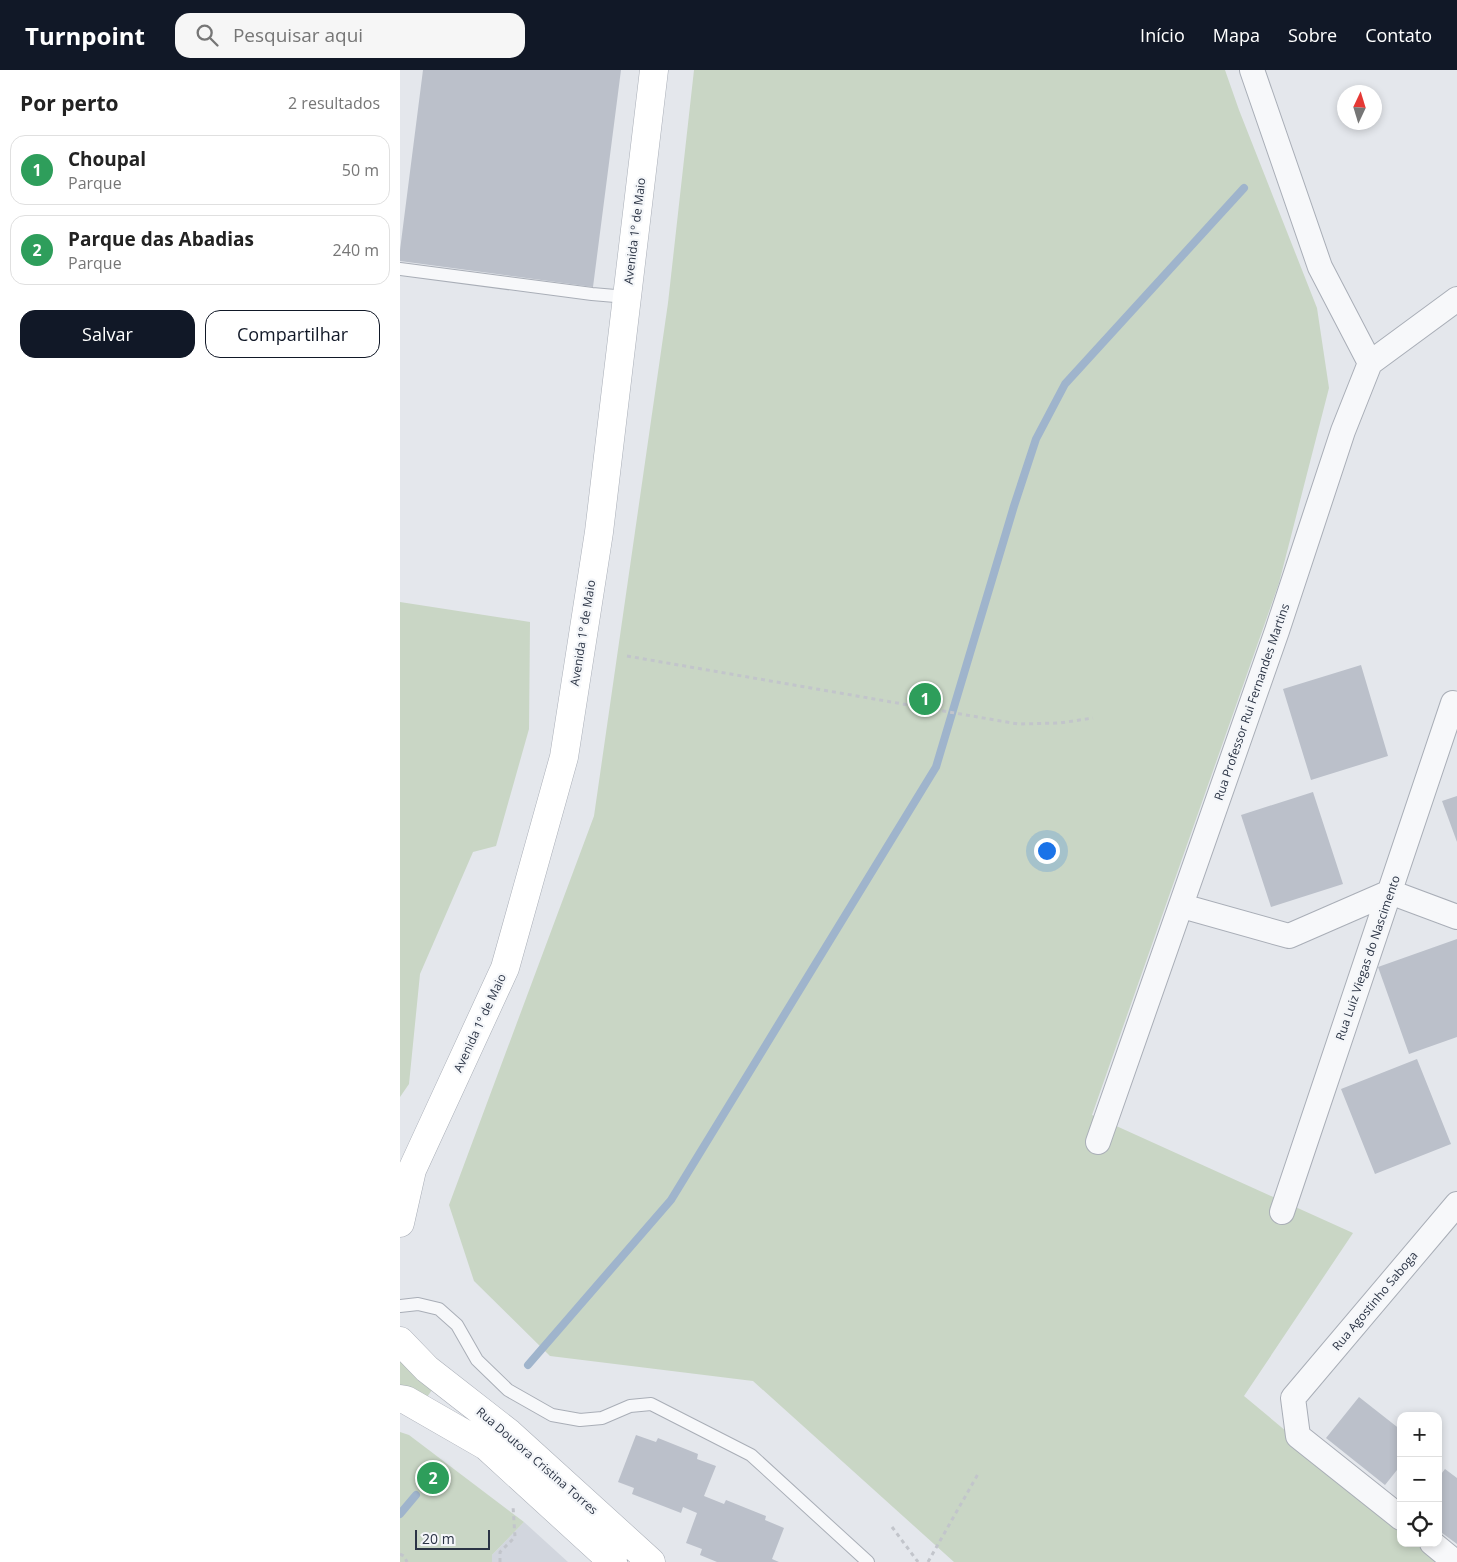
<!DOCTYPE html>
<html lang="pt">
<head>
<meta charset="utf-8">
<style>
  body { margin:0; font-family:"Open Sans",sans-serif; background:#f6f6f6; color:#222 }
  .controls { position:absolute; right:15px; bottom:15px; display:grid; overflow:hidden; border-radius:10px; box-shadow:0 2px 8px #0003 }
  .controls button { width:45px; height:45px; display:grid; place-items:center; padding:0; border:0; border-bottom:1px solid #e0e0e0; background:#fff; color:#222; font:25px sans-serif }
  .compass { position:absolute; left:937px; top:15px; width:45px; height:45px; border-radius:50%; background:#fff; box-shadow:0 2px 8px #0003; rotate:4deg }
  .scale { position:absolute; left:15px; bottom:12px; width:75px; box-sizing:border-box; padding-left:5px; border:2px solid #2b3445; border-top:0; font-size:14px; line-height:18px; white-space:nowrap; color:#2b3445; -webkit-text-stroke:4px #f4f6f9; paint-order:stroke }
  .you { position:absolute; left:646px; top:780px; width:18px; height:18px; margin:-12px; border:4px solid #fff; border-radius:50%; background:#1a73e8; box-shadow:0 0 0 8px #1a73e833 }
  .badge { display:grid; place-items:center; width:32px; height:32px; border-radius:50%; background:#111827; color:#fff; font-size:16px; font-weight:700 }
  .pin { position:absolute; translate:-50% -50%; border:2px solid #fff; box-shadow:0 1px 5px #0006 }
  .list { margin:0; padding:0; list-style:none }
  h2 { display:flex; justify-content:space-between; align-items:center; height:65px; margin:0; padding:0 20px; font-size:21px }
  h2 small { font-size:16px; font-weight:400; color:#767676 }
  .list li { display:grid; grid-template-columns:32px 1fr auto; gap:15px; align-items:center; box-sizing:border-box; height:70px; margin:0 10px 10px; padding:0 10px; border:1px solid #e0e0e0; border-radius:15px }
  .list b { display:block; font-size:19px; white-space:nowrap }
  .list p { margin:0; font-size:16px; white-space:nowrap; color:#767676 }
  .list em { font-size:16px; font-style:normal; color:#767676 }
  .actions { display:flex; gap:10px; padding:15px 20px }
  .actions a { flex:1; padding:11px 0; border:1px solid #111827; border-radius:15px; text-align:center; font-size:18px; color:#111827 }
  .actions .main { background:#111827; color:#fff }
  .icon { flex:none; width:28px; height:28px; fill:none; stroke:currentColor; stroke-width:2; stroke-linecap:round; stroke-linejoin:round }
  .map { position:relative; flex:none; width:1057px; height:1492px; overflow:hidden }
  header { display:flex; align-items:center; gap:30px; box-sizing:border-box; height:70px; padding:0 25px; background:#111827; color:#fff }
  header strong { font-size:24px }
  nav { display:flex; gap:28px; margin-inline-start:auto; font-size:18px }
  .search { width:350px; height:45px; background:#f6f6f6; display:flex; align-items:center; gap:12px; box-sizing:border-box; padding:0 18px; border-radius:15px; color:#767676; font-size:19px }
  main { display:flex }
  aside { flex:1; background:#fff }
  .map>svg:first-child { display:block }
  .built { fill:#d2d6de }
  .green { fill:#c9d6c5 }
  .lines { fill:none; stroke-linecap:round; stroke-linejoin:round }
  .stream { stroke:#9fb4cc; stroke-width:8 }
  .building { fill:#bbc0ca }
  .lane-casing { stroke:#a9aeb7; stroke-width:14 }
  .street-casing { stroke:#a9aeb7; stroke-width:26 }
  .secondary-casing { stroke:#a9aeb7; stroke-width:29 }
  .path { stroke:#c2c5cb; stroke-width:3; stroke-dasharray:4 4; stroke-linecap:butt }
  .lane { stroke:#f7f8fa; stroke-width:12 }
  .street { stroke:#f7f8fa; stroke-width:24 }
  .secondary { stroke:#fff; stroke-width:28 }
  .labels { text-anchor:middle; stroke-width:4.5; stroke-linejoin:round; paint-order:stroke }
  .street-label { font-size:12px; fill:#2b3445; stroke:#f4f6f9 }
</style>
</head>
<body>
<header>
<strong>Turnpoint</strong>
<div class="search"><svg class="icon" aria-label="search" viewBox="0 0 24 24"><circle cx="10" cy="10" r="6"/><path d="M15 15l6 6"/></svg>Pesquisar aqui</div>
<nav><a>Início</a><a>Mapa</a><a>Sobre</a><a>Contato</a></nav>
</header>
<main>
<aside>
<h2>Por perto<small>2 resultados</small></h2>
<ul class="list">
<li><span class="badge" style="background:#2e9e5b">1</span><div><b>Choupal</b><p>Parque</p></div><em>50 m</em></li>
<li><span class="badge" style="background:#2e9e5b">2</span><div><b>Parque das Abadias</b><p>Parque</p></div><em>240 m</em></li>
</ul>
<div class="actions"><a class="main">Salvar</a><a>Compartilhar</a></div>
</aside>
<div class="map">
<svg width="1057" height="1492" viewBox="0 0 1057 1492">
  <rect width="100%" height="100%" fill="#e4e7ec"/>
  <path class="built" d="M124,1452L168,1492H92V1485Z"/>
  <path class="green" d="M294,0H825L839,40L917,238L929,318L879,513L692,1045L953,1163L844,1326L1001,1457V1473H1021L1043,1492H554L353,1311L150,1286L74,1211L49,1135L194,746L268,233Z
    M0,532L130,552L129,659L96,776L73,782L20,904L9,1014L0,1027Z
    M0,1282L32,1320L27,1327L0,1318Z
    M0,1362L9,1365L124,1452L92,1485V1492H0Z"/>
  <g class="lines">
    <path class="stream" d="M128,1295L271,1130L536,697L614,436L636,369L665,314L844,118
      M0,1444L16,1425"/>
  </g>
  <path class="building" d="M23,0H221L193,217L0,191V180Z
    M961,595L988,686L911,710L883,619Z
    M913,722L943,814L871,837L841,745Z
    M1057,726V772L1042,731Z
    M1057,869V967L1009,984L978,897Z
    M1017,989L1051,1074L975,1104L941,1019Z
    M959,1327L1001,1360V1395L985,1415L926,1368Z
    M236,1365L256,1372L258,1368L298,1384L297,1389L316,1396L304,1426L324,1434L326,1430L366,1446L365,1450L384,1458L372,1489L379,1492H317L300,1485L302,1479L286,1473L297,1443L283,1437L281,1443L232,1424L234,1418L218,1412Z
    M1045,1399L1057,1408V1474L1038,1460V1408Z"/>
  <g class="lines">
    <g class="lane-casing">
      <path id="lane" d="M0,199L192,224L227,227
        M0,1236L18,1234L39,1239L57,1255L77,1290L108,1320L152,1345L180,1350L202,1348L230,1336L251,1334L351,1385L468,1492"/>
    </g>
    <g class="street-casing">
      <path id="street" d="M852,0L920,197L970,293
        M782,836L889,866L990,822L1057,847
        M698,1072L877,561L943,361L970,293L1057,229
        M882,1142L1053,633
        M1001,1448L898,1366L893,1328L1057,1134
        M1032,1473L1055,1492"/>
    </g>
    <g class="secondary-casing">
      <path id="secondary" d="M0,1153L12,1100L105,898L164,687L199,462L254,0
        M0,1271L27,1299L109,1363L251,1492
        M0,1329L6,1330L86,1376L213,1492"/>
    </g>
    <path class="path" d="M227,586L618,654L660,653L693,648
      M492,1457L518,1492
      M0,1484L4,1486L7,1492
      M100,1492V1482L115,1467L113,1436
      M528,1492L578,1404"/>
    <use href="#lane" class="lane"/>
    <use href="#street" class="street"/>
    <use href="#secondary" class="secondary"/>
  </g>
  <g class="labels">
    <g class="street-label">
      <text transform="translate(235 161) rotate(-83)" y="4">Avenida 1º de Maio</text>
      <text transform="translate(183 563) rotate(-81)" y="4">Avenida 1º de Maio</text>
      <text transform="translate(852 632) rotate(-71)" y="4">Rua Professor Rui Fernandes Martins</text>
      <text transform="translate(968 888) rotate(-71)" y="4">Rua Luiz Viegas do Nascimento</text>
      <text transform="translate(80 953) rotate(-65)" y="4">Avenida 1º de Maio</text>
      <text transform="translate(975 1231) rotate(-50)" y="4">Rua Agostinho Saboga</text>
      <text transform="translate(137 1391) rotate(41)" y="4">Rua Doutora Cristina Torres</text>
    </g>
  </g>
</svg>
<div class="controls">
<button>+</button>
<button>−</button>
<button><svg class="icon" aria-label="locate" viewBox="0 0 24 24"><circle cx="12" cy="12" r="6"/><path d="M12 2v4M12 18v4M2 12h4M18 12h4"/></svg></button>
</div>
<svg class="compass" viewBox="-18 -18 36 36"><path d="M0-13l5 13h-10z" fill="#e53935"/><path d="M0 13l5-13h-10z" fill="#767676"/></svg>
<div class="scale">20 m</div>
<div class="you"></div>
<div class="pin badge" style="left:525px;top:629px;background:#2e9e5b">1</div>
<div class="pin badge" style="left:33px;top:1408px;background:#2e9e5b">2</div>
</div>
</main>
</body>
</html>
